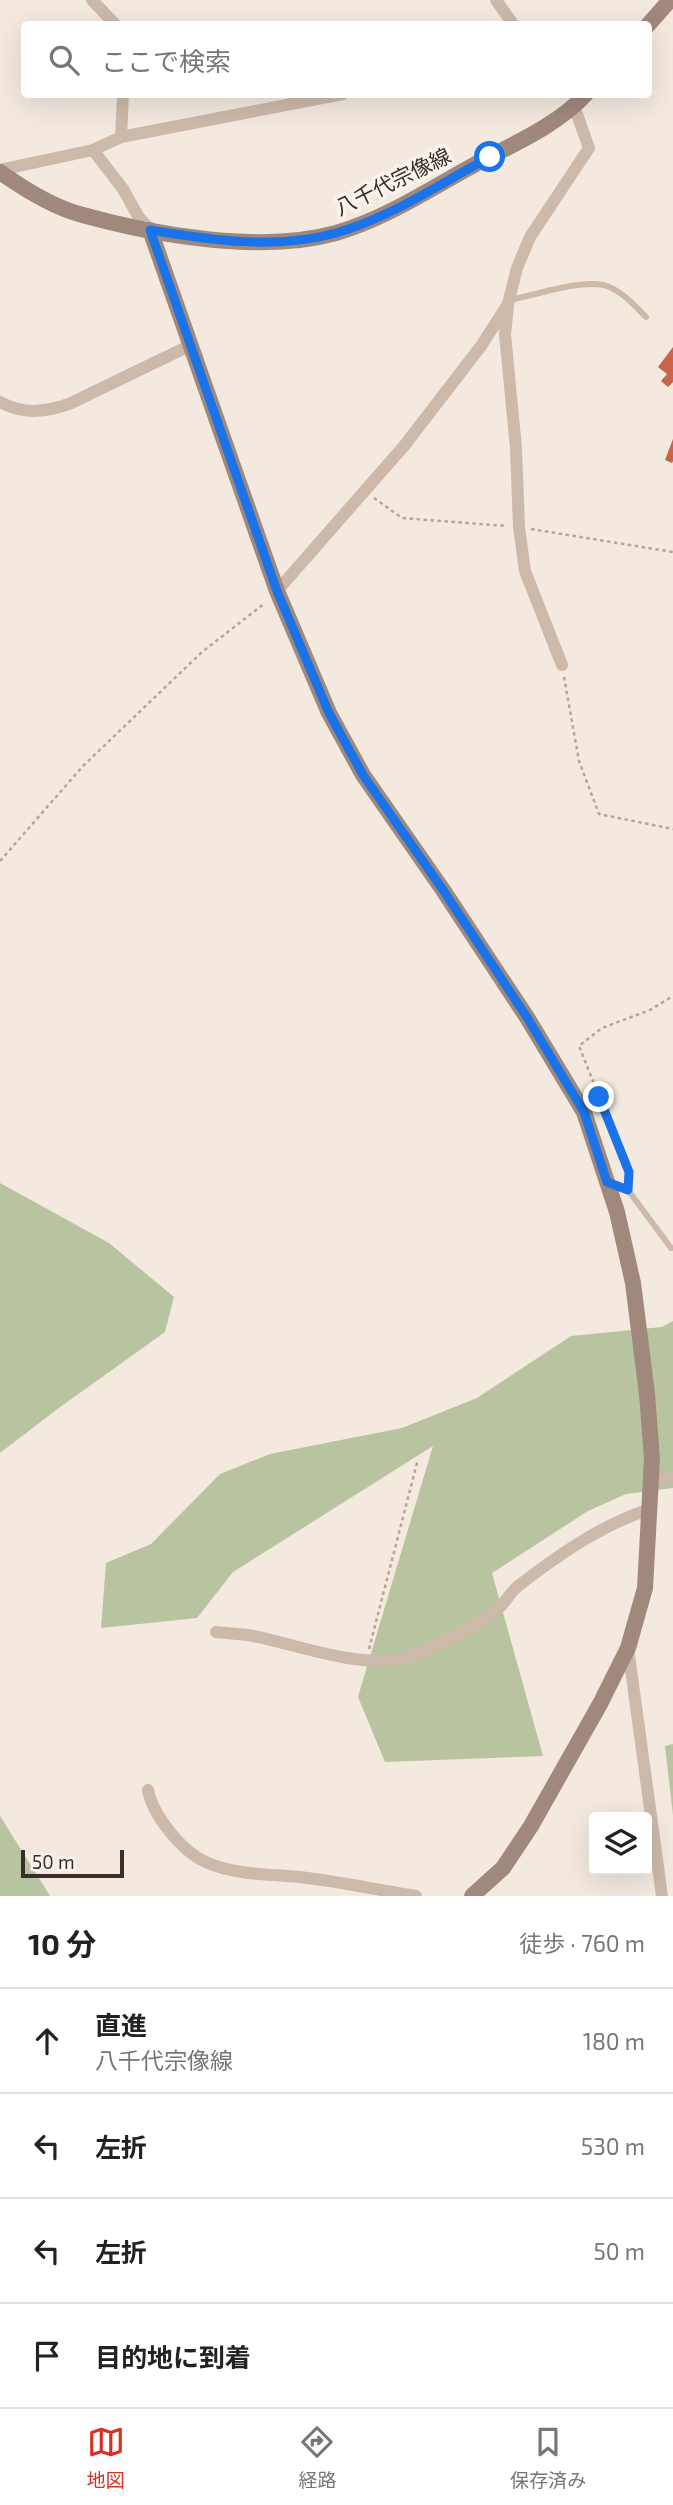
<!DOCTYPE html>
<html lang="ja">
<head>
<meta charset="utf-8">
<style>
  body { margin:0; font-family:"Exo 2","Noto Sans JP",sans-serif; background:#f2f2f2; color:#222 }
  .controls { position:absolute; right:21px; bottom:21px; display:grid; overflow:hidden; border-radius:7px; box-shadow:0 7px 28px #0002 }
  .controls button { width:63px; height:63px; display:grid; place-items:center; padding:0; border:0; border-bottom:2px solid #e0e0e0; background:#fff; color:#222; font:35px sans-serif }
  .scale { position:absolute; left:21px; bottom:18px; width:103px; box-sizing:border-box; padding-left:7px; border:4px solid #392e2a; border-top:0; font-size:19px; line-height:24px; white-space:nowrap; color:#392e2a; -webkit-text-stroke:5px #faf3ec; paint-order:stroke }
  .stop { position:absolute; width:21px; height:21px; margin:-16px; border:5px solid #1a73e8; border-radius:50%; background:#fff }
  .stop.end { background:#1a73e8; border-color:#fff; box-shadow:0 2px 7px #0008 }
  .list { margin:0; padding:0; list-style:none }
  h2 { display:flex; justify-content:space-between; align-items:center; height:91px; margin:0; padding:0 28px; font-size:30px }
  h2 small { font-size:23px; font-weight:400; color:#767676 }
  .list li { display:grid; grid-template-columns:46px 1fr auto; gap:21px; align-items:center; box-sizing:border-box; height:105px; padding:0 28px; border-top:2px solid #e0e0e0 }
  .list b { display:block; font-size:26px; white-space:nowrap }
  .list p { margin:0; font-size:23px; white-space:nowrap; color:#767676 }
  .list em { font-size:23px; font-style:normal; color:#767676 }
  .icon { flex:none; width:38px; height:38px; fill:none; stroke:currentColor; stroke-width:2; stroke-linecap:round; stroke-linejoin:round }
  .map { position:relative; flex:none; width:673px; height:1896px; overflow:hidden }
  .search { position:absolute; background:#fff; box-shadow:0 7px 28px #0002; left:21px; right:21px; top:21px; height:77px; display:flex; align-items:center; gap:18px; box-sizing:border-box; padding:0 24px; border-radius:7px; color:#767676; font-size:26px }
  .sheet { height:511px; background:#fff }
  nav { display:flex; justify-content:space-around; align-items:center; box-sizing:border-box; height:98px; border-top:2px solid #e0e0e0; background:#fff; font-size:19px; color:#767676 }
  nav a { display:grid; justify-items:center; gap:4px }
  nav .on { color:#d93025 }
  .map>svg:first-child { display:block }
  .green { fill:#b8c39f }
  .building { fill:#c76449 }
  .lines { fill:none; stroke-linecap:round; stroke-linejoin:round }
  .path { stroke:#b8a395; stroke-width:2.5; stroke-dasharray:3.5 3.5; stroke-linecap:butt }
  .lane { stroke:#ccb9aa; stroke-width:6 }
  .street { stroke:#ccb9aa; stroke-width:12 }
  .secondary { stroke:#a0887c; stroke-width:16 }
  .route { stroke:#1a73e8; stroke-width:9 }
  .labels { text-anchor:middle; stroke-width:7; stroke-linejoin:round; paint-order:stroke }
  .street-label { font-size:21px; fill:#392e2a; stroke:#faf3ec }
</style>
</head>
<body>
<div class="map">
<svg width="673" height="1896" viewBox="0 0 673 1896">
  <rect width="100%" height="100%" fill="#f3e9df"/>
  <path class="green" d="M0,1183L109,1243L174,1297L165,1332L56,1410L0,1453Z
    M673,1321V1488L626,1494L588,1511L492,1573L543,1756L385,1762L358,1697L433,1446L233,1572L197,1618L101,1628L106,1563L151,1544L220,1474L270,1454L402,1428L477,1398L571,1336L662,1327Z
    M673,1744V1815L665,1746Z
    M0,1816L50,1896H0Z"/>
  <path class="building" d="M673,347V382L668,387L661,381L667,374L658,367Z
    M673,439V461L672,463L665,460Z"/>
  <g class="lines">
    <path class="path" d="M374,498L402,518L507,526
      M531,529L673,552
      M564,677L579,761L599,814L673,829
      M0,861L83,766L202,652L265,603
      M629,1181V1172L579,1046L602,1028L650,1010L673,996
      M369,1649L418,1459"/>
    <path class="lane" d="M510,300C535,295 584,278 607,286C623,292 635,306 646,317
      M611,1183L628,1190L671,1248H673"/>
    <path class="street" d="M92,0L115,24
      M496,0L513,24
      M121,137L123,94
      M93,150L123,189L138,216L150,230
      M0,170L93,150L121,137L343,94
      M508,306L505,334L516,448L519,527L525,571L562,665
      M0,402C24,415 45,412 69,404L191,345
      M277,591L404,446L481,346L508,304L517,268L530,237L589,148L574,106
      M651,1480L673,1478
      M216,1632C226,1633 237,1634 248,1635C292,1643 356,1668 400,1659C424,1654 482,1623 500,1607C506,1601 510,1593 517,1587C558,1555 601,1525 650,1509
      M628,1648L662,1896
      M148,1790C153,1816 183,1853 208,1863C236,1875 269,1874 299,1877C338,1881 377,1890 416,1896"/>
    <path class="secondary" d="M648,25L670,0
      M0,172C24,189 51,206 79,214C154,235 261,254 336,233C385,219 430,189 474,165C511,145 557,126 586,94
      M150,230L277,591L329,713L363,775L443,890L528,1019L584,1112L617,1212L633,1283L647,1394L652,1459L645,1588L628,1648L600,1704L531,1826L503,1868L472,1896"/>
  </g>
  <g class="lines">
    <path class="route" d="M490,157C441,183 390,218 336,233C275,250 211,240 150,230L277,591L329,713L363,775L443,890L528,1019L584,1112L607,1182L628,1190L629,1172L599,1097"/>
  </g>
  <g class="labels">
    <g class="street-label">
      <text transform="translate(393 182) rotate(-26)" y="7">八千代宗像線</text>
    </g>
  </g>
</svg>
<div class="controls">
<button><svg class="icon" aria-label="layers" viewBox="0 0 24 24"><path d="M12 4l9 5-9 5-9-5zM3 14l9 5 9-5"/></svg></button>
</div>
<div class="scale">50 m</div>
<div class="stop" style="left:490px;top:157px"></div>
<div class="stop end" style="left:599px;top:1097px"></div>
<div class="search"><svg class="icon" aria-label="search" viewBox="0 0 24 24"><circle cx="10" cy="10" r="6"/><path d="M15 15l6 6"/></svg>ここで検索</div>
</div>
<section class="sheet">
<h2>10 分<small>徒歩 · 760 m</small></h2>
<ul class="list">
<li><svg class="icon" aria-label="ahead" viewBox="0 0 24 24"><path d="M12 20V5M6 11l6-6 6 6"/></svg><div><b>直進</b><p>八千代宗像線</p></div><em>180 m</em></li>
<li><svg class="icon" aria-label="left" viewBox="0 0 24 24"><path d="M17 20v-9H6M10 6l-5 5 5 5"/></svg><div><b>左折</b></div><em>530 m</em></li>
<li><svg class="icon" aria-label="left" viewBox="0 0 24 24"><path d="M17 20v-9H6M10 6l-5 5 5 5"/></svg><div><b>左折</b></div><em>50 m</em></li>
<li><svg class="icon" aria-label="arrive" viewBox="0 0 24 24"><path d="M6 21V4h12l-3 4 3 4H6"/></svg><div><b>目的地に到着</b></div></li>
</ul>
</section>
<nav>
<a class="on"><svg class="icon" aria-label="map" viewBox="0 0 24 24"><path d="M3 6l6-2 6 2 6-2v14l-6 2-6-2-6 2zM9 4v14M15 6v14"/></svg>地図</a>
<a><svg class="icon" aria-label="directions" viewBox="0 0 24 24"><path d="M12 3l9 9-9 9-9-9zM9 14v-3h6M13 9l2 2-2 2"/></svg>経路</a>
<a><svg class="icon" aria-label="saved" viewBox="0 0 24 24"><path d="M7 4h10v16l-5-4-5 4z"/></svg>保存済み</a>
</nav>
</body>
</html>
